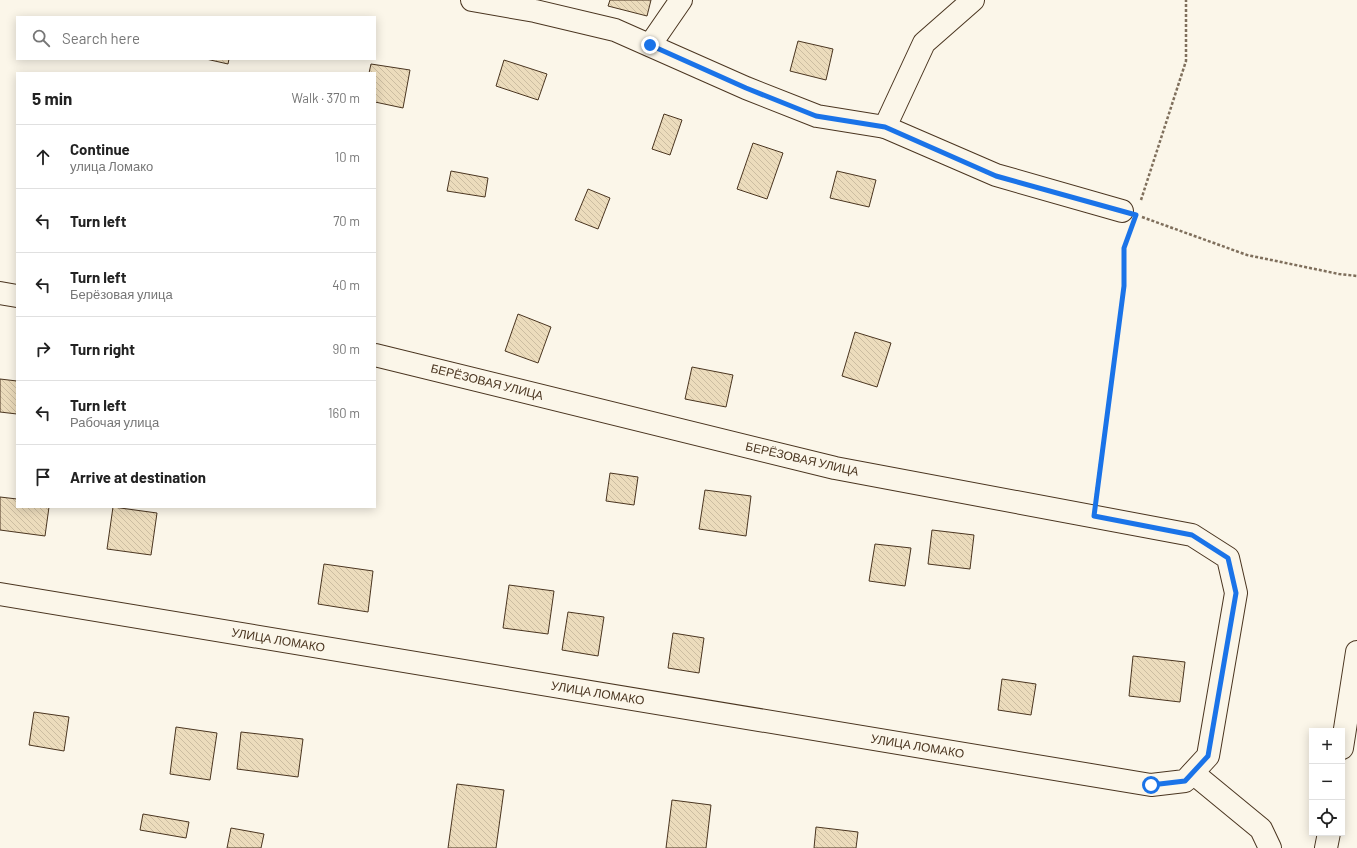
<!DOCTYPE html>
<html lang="en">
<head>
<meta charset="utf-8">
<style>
  body { margin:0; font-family:Barlow,sans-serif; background:#f6f6f6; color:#222 }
  .controls { position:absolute; right:12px; bottom:12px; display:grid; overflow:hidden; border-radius:0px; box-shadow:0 2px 10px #0003 }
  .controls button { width:36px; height:36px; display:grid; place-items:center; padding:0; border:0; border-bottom:1px solid #e0e0e0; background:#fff; color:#222; font:20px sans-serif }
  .stop { position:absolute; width:12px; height:12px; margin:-9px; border:3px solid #1a73e8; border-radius:50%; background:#fff }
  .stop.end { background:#1a73e8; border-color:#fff; box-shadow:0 1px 4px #0008 }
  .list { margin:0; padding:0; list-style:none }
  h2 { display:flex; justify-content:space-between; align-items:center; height:52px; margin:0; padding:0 16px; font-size:17px }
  h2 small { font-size:13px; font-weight:400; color:#767676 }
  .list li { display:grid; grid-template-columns:26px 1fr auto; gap:12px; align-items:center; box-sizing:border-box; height:64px; padding:0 16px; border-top:1px solid #e0e0e0 }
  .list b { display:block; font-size:15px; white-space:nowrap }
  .list p { margin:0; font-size:13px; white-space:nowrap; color:#767676 }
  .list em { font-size:13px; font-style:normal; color:#767676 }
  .icon { flex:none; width:22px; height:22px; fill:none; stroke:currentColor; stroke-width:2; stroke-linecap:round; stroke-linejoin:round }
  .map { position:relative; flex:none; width:1357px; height:848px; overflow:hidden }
  .search { position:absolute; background:#fff; box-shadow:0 2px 10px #0003; left:16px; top:16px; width:360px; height:44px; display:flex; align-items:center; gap:10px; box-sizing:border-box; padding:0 14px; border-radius:0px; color:#767676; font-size:15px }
  .panel { position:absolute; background:#fff; box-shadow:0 2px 10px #0003; left:16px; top:72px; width:360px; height:436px; border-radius:0px }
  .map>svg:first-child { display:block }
  .building { fill:url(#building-back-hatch); stroke:#4a3520 }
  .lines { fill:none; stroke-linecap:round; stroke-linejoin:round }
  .minor-casing { stroke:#4a3520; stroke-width:24 }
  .major-casing { stroke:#4a3520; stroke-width:24 }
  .path { stroke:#7f6f5c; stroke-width:2.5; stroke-dasharray:3 2; stroke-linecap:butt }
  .minor { stroke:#fbf6e9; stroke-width:22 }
  .major { stroke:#fbf6e9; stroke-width:22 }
  .route { stroke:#1a73e8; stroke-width:5 }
  .labels { text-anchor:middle; stroke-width:3; stroke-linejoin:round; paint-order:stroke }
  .street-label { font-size:12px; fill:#4a3520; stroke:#fbf6e9 }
</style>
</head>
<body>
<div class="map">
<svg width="1357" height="848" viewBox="0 0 1357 848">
  <defs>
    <pattern id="building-back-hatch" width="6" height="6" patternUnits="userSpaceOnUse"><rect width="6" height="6" fill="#ecdcbc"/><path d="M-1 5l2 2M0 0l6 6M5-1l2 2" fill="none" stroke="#ccbda1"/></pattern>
  </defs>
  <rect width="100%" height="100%" fill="#fbf6e9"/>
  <path class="building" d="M610,0H651L647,16L608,6Z
    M798,41L833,49L826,80L790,71Z
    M206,59H229L228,64Z
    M504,60L547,74L538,100L496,86Z
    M371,64L410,70L403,108L375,102V73H369Z
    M664,114L682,120L670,155L652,149Z
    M753,143L783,153L767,199L737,189Z
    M451,171L488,178L485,197L447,191Z
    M837,171L876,180L869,207L830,198Z
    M588,189L610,198L598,229L575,220Z
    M518,314L551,327L538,363L505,351Z
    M855,332L891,343L877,387L842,376Z
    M692,367L733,375L726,407L685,399Z
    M0,379L17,381V414L0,412Z
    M610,473L638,477L634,505L606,501Z
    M705,490L751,496L746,536L699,529Z
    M0,497L17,499V507H49L45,536L0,530Z
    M113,507L157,513L151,555L107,549Z
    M932,530L974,535L970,569L928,564Z
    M875,544L911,548L905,586L869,581Z
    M324,564L373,571L368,612L318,604Z
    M509,585L554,591L548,634L503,628Z
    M568,612L604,617L598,656L562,650Z
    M673,633L704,638L699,673L668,668Z
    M1133,656L1185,662L1180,702L1129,696Z
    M1002,679L1036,684L1031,715L998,710Z
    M34,712L69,717L64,751L29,745Z
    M176,727L217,733L210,780L170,774Z
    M241,732L303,739L298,777L237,769Z
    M457,784L504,790L496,848H448Z
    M672,800L711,805L706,848H666Z
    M143,814L189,822L186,838L140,830Z
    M816,827L858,832L856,848H814Z
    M231,828L264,834L261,848H227Z"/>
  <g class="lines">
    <g class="minor-casing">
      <g id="minor">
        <path d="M472,0L535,11L615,30L746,88L817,116L885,127L996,175L1122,211"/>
        <path d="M650,45L681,0"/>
        <path d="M885,127L924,43L973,0"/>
        <path d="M0,293L17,296"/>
        <path id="s1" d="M0,594L1151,785L1185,781L1208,756L1236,593L1228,558L1192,535L835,468L375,355"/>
        <path d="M1193,773L1261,829L1270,848"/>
      </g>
    </g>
    <g class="major-casing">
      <path id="major" d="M1342,748L1357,652
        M1326,848L1329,833"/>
    </g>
    <path class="path" d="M1141,200L1186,61V0
      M1142,217L1247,255L1339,274L1357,276
      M1096,495L1124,286V248L1130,231"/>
    <use href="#minor" class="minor"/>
    <use href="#major" class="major"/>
  </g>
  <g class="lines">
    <path class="route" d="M650,45L746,88L816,116L885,127L996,176L1136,215L1124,248V286L1094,516L1192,535L1228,558L1236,593L1208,756L1185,781L1151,785"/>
  </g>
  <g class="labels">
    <g class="street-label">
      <text transform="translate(487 382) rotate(14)" y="4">БЕРЁЗОВАЯ УЛИЦА</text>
      <text transform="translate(802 459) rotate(13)" y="4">БЕРЁЗОВАЯ УЛИЦА</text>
      <text dy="4" stroke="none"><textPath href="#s1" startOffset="282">УЛИЦА ЛОМАКО</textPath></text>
      <text dy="4" stroke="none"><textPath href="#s1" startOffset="606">УЛИЦА ЛОМАКО</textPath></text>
      <text dy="4" stroke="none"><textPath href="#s1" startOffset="930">УЛИЦА ЛОМАКО</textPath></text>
    </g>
  </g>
</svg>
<div class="controls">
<button>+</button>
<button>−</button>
<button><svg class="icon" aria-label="locate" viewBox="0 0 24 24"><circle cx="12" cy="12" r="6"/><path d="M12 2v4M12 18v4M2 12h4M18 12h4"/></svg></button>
</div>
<div class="stop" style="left:1151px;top:785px"></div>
<div class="stop end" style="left:650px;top:45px"></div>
<div class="search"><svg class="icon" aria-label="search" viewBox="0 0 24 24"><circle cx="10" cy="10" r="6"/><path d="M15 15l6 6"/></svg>Search here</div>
<section class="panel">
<h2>5 min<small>Walk · 370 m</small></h2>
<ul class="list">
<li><svg class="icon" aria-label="ahead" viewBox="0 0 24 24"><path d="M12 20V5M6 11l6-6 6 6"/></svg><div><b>Continue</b><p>улица Ломако</p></div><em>10 m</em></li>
<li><svg class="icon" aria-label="left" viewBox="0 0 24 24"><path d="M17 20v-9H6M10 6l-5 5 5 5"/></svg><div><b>Turn left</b></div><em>70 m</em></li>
<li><svg class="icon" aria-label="left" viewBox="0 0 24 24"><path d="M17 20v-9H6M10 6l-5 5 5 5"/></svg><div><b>Turn left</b><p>Берёзовая улица</p></div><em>40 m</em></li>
<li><svg class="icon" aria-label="right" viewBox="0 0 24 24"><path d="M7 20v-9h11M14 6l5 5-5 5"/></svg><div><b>Turn right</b></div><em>90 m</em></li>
<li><svg class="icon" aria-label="left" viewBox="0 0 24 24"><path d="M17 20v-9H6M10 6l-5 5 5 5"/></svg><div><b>Turn left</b><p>Рабочая улица</p></div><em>160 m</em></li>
<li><svg class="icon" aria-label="arrive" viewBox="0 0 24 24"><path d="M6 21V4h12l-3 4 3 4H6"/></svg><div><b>Arrive at destination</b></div></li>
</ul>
</section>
</div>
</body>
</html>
